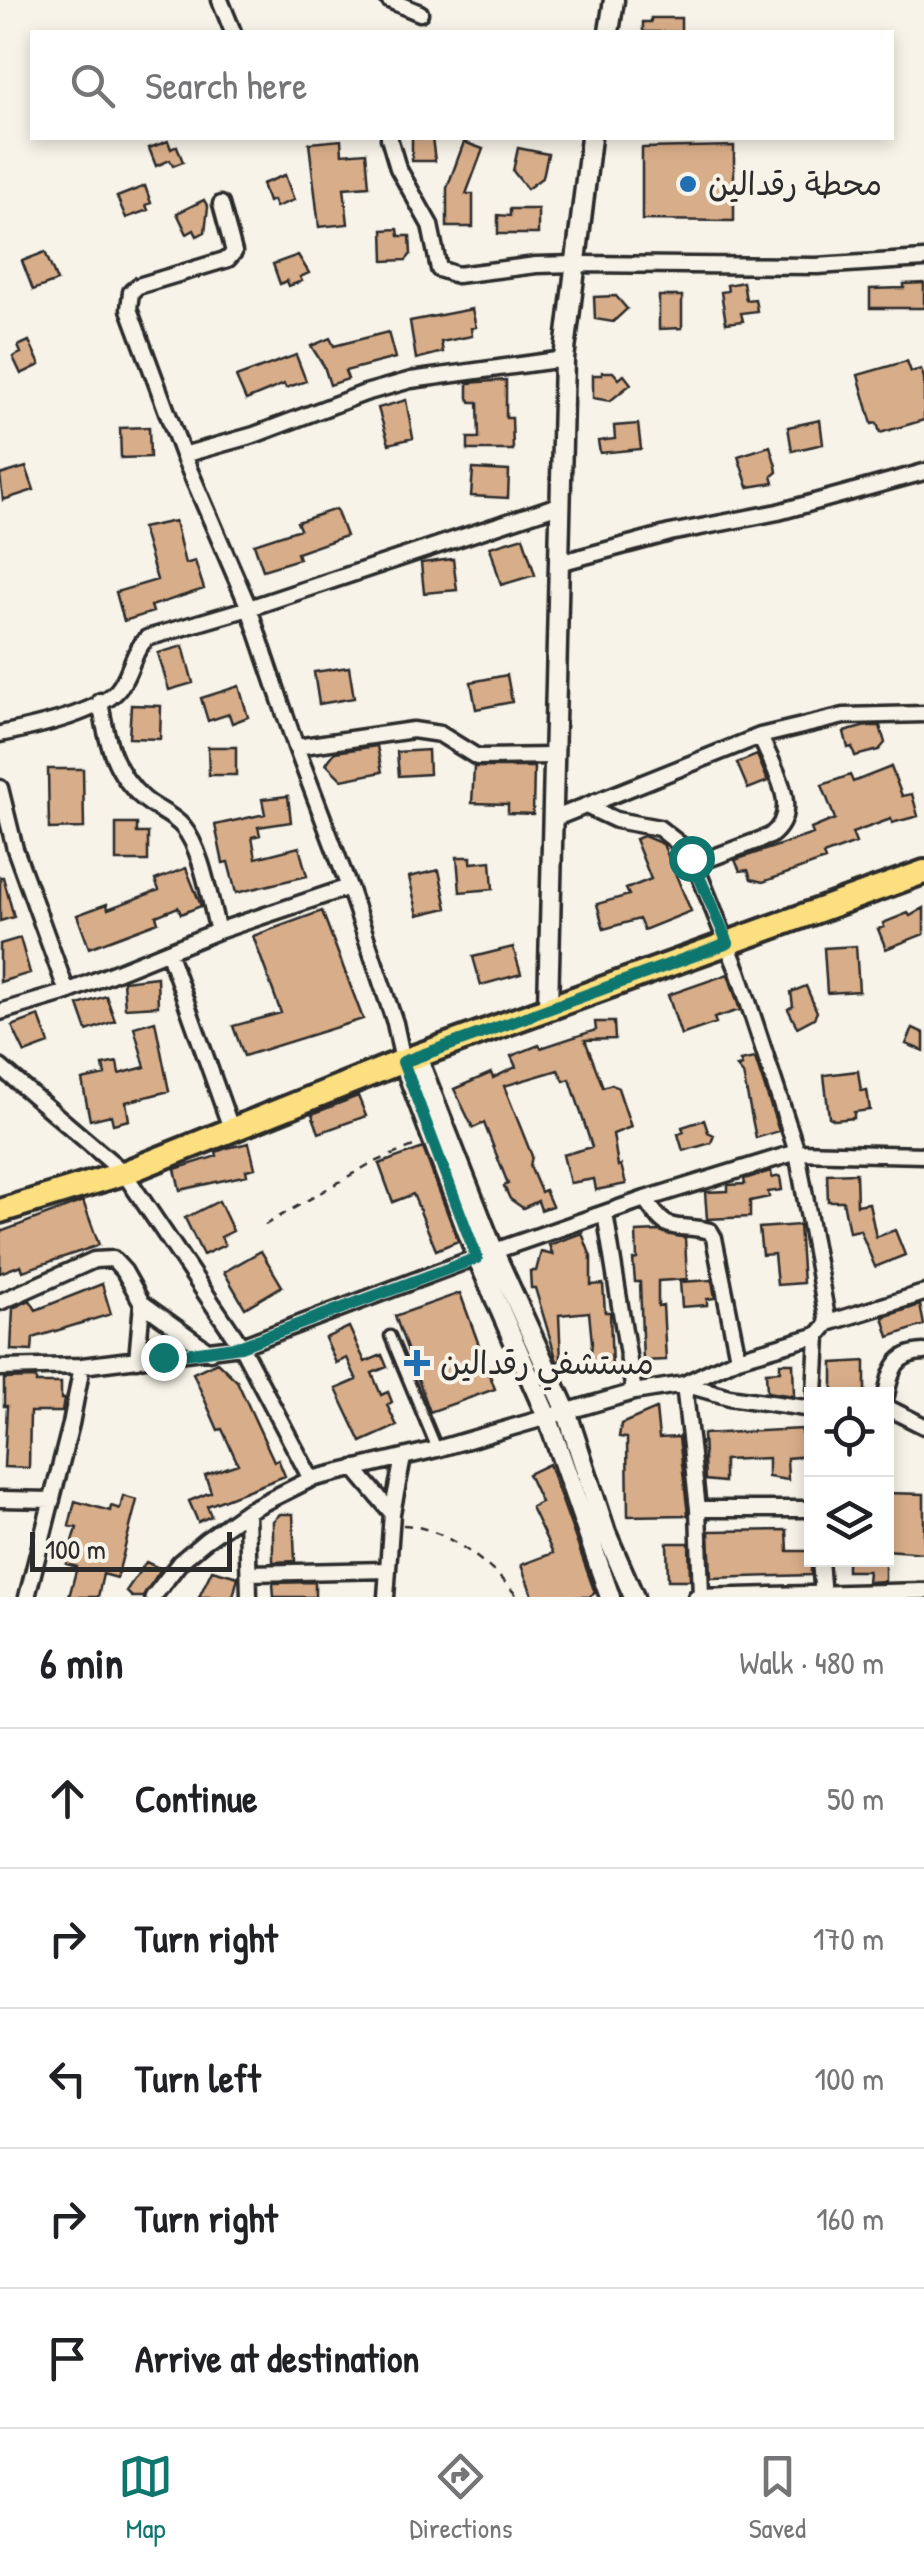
<!DOCTYPE html>
<html lang="en">
<head>
<meta charset="utf-8">
<style>
  body { margin:0; font-family:"Patrick Hand","Playpen Sans Arabic",sans-serif; background:#f6f6f6; color:#202124 }
  .controls { position:absolute; right:30px; bottom:30px; display:grid; overflow:hidden; border-radius:0px; box-shadow:0 5px 15px #0003 }
  .controls button { width:90px; height:90px; display:grid; place-items:center; padding:0; border:0; border-bottom:2px solid #e0e0e0; background:#fff; color:#202124; font:50px sans-serif }
  .scale { position:absolute; left:30px; bottom:25px; width:202px; box-sizing:border-box; padding-left:10px; border:5px solid #2b2b2b; border-top:0; font-size:28px; line-height:35px; white-space:nowrap; color:#2b2b2b; -webkit-text-stroke:8px #f7f3e8; paint-order:stroke }
  .stop { position:absolute; width:30px; height:30px; margin:-22px; border:8px solid #0f766e; border-radius:50%; background:#fff }
  .stop.end { background:#0f766e; border-color:#fff; box-shadow:0 2px 10px #0008 }
  .list { margin:0; padding:0; list-style:none }
  h2 { display:flex; justify-content:space-between; align-items:center; height:130px; margin:0; padding:0 40px; font-size:42px }
  h2 small { font-size:32px; font-weight:400; color:#757577 }
  .list li { display:grid; grid-template-columns:65px 1fr auto; gap:30px; align-items:center; box-sizing:border-box; height:140px; padding:0 40px; border-top:2px solid #e0e0e0 }
  .list b { display:block; font-size:38px; white-space:nowrap }
  .list em { font-size:32px; font-style:normal; color:#757577 }
  .icon { flex:none; width:55px; height:55px; fill:none; stroke:currentColor; stroke-width:2; stroke-linecap:round; stroke-linejoin:round }
  .map { position:relative; flex:none; width:924px; height:1597px; overflow:hidden }
  .search { position:absolute; background:#fff; box-shadow:0 5px 15px #0003; left:30px; right:30px; top:30px; height:110px; display:flex; align-items:center; gap:25px; box-sizing:border-box; padding:0 35px; border-radius:0px; color:#757577; font-size:38px }
  .sheet { height:830px; background:#fff }
  nav { display:flex; justify-content:space-around; align-items:center; box-sizing:border-box; height:140px; border-top:2px solid #e0e0e0; background:#fff; font-size:28px; color:#757577 }
  nav a { display:grid; justify-items:center; gap:5px }
  nav .on { color:#0f766e }
  .map>svg:first-child { display:block }
  .building { fill:#d8ad89; stroke:#2b2b2b; stroke-width:2.5 }
  .lines { fill:none; stroke-linecap:round; stroke-linejoin:round }
  .service-casing { stroke:#2b2b2b; stroke-width:15 }
  .minor-casing { stroke:#2b2b2b; stroke-width:21 }
  .tertiary-casing { stroke:#2b2b2b; stroke-width:25 }
  .primary-casing { stroke:#2b2b2b; stroke-width:30 }
  .path { stroke:#2b2b2b; stroke-width:2.5; stroke-dasharray:8 8; stroke-linecap:butt }
  .service { stroke:#f7f3e8; stroke-width:8 }
  .minor { stroke:#f7f3e8; stroke-width:14 }
  .tertiary { stroke:#f7f3e8; stroke-width:18 }
  .primary { stroke:#fce080; stroke-width:22 }
  .route { stroke:#0f766e; stroke-width:12 }
  .poi-dot { fill:#1f6fb2; stroke:#f7f3e8; stroke-width:4 }
  .labels { text-anchor:middle; stroke-width:8; stroke-linejoin:round; paint-order:stroke }
  .poi-label { font-size:32px; fill:#2b2b2b; stroke:#f7f3e8; text-anchor:start }
</style>
</head>
<body>
<div class="map">
<svg width="924" height="1597" viewBox="0 0 924 1597">
  <rect width="100%" height="100%" fill="#f7f3e8"/>
  <filter id="ink" filterUnits="userSpaceOnUse"><feTurbulence type="fractalNoise" baseFrequency=".01" numOctaves="2"/><feDisplacementMap in="SourceGraphic" scale="20" xChannelSelector="R" yChannelSelector="G"/><feConvolveMatrix kernelMatrix="1 2 1 2 8 2 1 2 1" color-interpolation-filters="sRGB"/></filter>
  <g filter="url(#ink)">
    <path class="building" d="M651,18H681V32H643V22H651Z
      M412,138H432L435,161H412Z
      M341,140L342,154L366,152L369,186L344,188L348,224L319,227L309,143Z
      M168,141L171,149L177,146L183,162L173,166L170,160L156,166L149,148Z
      M464,142L483,149L466,194H473V227H447V188Z
      M734,146V221L642,220V148Z
      M518,148L548,154L543,177L527,189L513,171Z
      M285,175L294,200L276,207L273,200L268,202L262,184Z
      M145,186L151,203L146,205L148,210L126,218L117,197Z
      M204,200L208,207L205,232L197,236L194,230L187,234L177,213Z
      M510,209H538V234H498V215L510,216Z
      M398,229L399,236H410L411,254L406,260L384,261L383,230Z
      M45,252L57,281L33,290L22,261Z
      M298,255L309,273L300,277L302,281L289,286L287,281L280,284L273,264Z
      M743,282L746,300L755,299L757,311L741,313L743,321L726,323L721,292L728,291L727,285Z
      M924,283V308H870V289L904,288V284Z
      M616,296L627,309L613,322L595,319L594,297Z
      M659,296H682V328L659,329Z
      M472,309L476,327L471,328L472,336L441,342L443,352L416,359L410,321Z
      M388,332L395,358L345,371L348,379L330,385L324,366L311,346L330,338L334,346Z
      M29,341L40,365L21,374L13,357L21,353L18,346Z
      M296,355L306,381L286,388L284,384L246,400L236,377Z
      M907,361L911,372L921,369L924,378V420L880,433L877,423L872,424L858,375Z
      M602,372H613L619,379L624,375L631,384L610,401L593,398V375H602Z
      M506,380V418H512L513,450H468V438H479L478,402H471L468,398V383Z
      M406,400L413,438L389,444L378,408Z
      M820,420L823,444L792,451L788,427Z
      M638,424L641,449L600,453L598,441L615,439L614,426Z
      M149,427L150,457L121,458L120,428Z
      M770,446L776,466L777,472L772,476L774,483L748,487L738,456Z
      M26,467L34,490L3,500L0,475Z
      M473,469L509,471L508,498L471,496Z
      M336,509L346,536L297,553L299,559L263,570L254,544L300,529L297,522Z
      M175,521L185,564L195,561L204,589L151,606L153,612L124,621L116,592L157,580L142,528Z
      M523,537L535,575L501,585L490,547Z
      M453,559L457,590L424,593L421,563Z
      M183,646L193,683L169,690L158,653Z
      M349,667L354,698L319,704L314,672Z
      M507,675L512,702L476,709L471,682Z
      M239,686L248,717L232,723L229,714L208,721L201,698Z
      M131,705L161,706L160,739L129,738Z
      M866,726H880L885,743L879,750L855,756L852,747L848,748L844,732Z
      M377,746L382,772L342,780L326,764L335,752Z
      M208,747H236V775H209Z
      M428,750L429,774L399,776L397,752Z
      M757,755L768,781L748,789L737,763Z
      M474,767H534L533,814L508,813V804L472,803Z
      M891,767L902,796L912,794L918,816L892,823L891,819L852,833L856,843L823,855L825,860L763,882L751,879L748,870L740,871L735,860L813,834L811,829L835,819L822,785L850,775L853,782Z
      M48,769H83L84,828L49,829Z
      M288,796L291,822L258,827L260,835L252,837L256,858L299,847L307,876L236,893L228,862L223,863L215,825L265,814L262,799Z
      M116,824H137V833H148V861H116Z
      M644,836L663,844L691,911L644,930L639,919L604,929L597,904L629,895L626,889L651,879L635,839Z
      M457,857H471V863L491,861L493,889L460,892Z
      M186,868L201,906L181,914L178,907L156,916L158,922L89,948L77,915L107,904L108,909L159,890L155,880Z
      M439,870L447,908L418,915L409,877Z
      M0,877H3L14,917L0,921Z
      M924,908V934L886,949L878,929L884,927L883,923L908,913L910,916Z
      M322,911L363,1019L244,1056L233,1026L281,1013L253,936Z
      M20,938L30,973L0,982V944Z
      M856,946L859,991L827,993L824,948Z
      M513,947L521,974L481,985L473,957Z
      M728,974L740,1010L714,1018L716,1023L681,1035L668,995Z
      M157,977L158,1006L125,1008L123,981Z
      M806,986L817,1012L814,1018L797,1027L788,1009L793,1006L791,992Z
      M106,996L115,1021L87,1031L78,1005Z
      M39,1016L49,1044L25,1053L12,1026Z
      M155,1021L169,1091L126,1102L129,1120L113,1124L111,1115L90,1120L82,1080L105,1075L103,1065L117,1062L119,1074L145,1067L134,1027Z
      M595,1022H614L615,1039L585,1040L603,1087L612,1084L618,1088L631,1127L613,1134L618,1166L621,1165L626,1184L596,1190L594,1179L570,1183L563,1155L592,1147L570,1079L564,1081L558,1070L504,1086L532,1156L530,1166L541,1192L545,1190L552,1206L541,1210L538,1201L523,1208L510,1199L504,1186L508,1184L484,1123L473,1128L454,1089L491,1073L493,1078L516,1067L511,1056L539,1045L541,1048L596,1030Z
      M913,1028L924,1033V1051L906,1044Z
      M755,1058L779,1131L756,1138L743,1074L737,1067L742,1066L740,1061Z
      M858,1071L861,1091L867,1090L870,1110L854,1112V1118L835,1120L829,1117L824,1075Z
      M358,1096L366,1116L319,1133L312,1114Z
      M704,1120L708,1132L714,1135L711,1143L683,1151L678,1134L684,1132L682,1127Z
      M249,1143L255,1168L246,1170L247,1175L180,1190L175,1169L217,1156L216,1152L227,1148Z
      M423,1148L458,1241L436,1250L413,1194L393,1202L379,1164Z
      M771,1171L772,1178L780,1176L782,1190L768,1192L769,1197L750,1201V1217L707,1219L705,1192L728,1191V1185L745,1184L744,1179Z
      M856,1173L857,1205L869,1203L876,1237L895,1230L905,1255L875,1267L860,1230L849,1232L843,1201H828L827,1174Z
      M83,1201L99,1245L23,1271L21,1265L0,1273V1232Z
      M219,1201L233,1231L221,1237L225,1245L203,1255L185,1218Z
      M799,1225L803,1283L777,1285L774,1254L762,1255L759,1228Z
      M659,1231L685,1238L687,1279L658,1281V1306L663,1305L666,1360L643,1361L640,1282H635L633,1260L637,1259L636,1232Z
      M582,1233L591,1257V1285L603,1284L605,1312H610L612,1368L587,1369V1352H591L592,1343L589,1312L559,1315L561,1361H557L535,1288H531L530,1271H536L541,1252L553,1255L549,1245Z
      M261,1251L282,1286L245,1308L224,1272Z
      M712,1280L715,1298L707,1299V1305L682,1307L680,1282Z
      M102,1284L111,1314L33,1338L32,1351L11,1350L13,1308L30,1300L36,1310Z
      M460,1293L495,1389L430,1412L395,1316Z
      M920,1305L924,1325L889,1337L883,1317Z
      M349,1327L365,1362L382,1355L387,1367L372,1373L381,1395L388,1392L392,1402L387,1405L397,1426L361,1442L336,1389L357,1380L347,1358L336,1363L325,1338Z
      M865,1361V1394H833V1363Z
      M217,1362L237,1381L274,1461L278,1459L285,1476L207,1506L211,1516L198,1522L189,1501L211,1492L205,1475L238,1464L222,1429L218,1430L193,1373Z
      M780,1363H793L794,1396L767,1392L766,1372L780,1371Z
      M36,1378V1383H61V1399H64L62,1412H30L29,1468L4,1467L7,1406H4V1379Z
      M656,1409L659,1438L679,1437L688,1515L628,1516L627,1438L619,1437L621,1424Z
      M802,1429V1438L807,1437L808,1456L787,1458L788,1480L768,1477V1458L724,1460V1482L705,1480L703,1434Z
      M549,1464L595,1593L589,1597H533L521,1565L553,1553L531,1507L541,1502L528,1474Z
      M886,1493L924,1494V1553L886,1550Z
      M123,1496L137,1500L117,1578L103,1574L98,1597H69L77,1567L66,1564L77,1528L69,1526L75,1501L110,1511L111,1506L120,1509Z
      M280,1514H293L295,1561L273,1562V1521Z
      M787,1530L788,1551H811V1575L711,1578L709,1531Z
      M667,1543H689L690,1580H668Z
      M847,1560H885V1581L867,1582L868,1571H847Z
      M146,1562L161,1569L143,1597H132L126,1591Z
      M212,1570L238,1577L233,1597H199Z
      M315,1582V1597H274L273,1583Z"/>
    <g class="lines">
      <g class="service-casing">
        <path id="service" d="M390,1336L437,1449"/>
      </g>
      <g class="minor-casing">
        <path id="minor" d="M220,0L233,32
          M389,0L420,13
          M389,138L398,168L430,225L439,269L457,275L536,265L575,264L817,266L924,259
          M221,204L234,252L228,259L138,286L131,292L129,309L183,455L249,608L296,747L349,887L395,1023L403,1061
          M183,455L254,435L365,393L411,380L564,359
          M559,563L670,533L778,512L924,472
          M100,701C106,739 114,774 144,799C157,810 172,814 183,827C202,849 210,902 218,931
          M0,734C30,728 96,714 117,691C131,675 131,653 147,638L249,608L559,505
          M296,747L413,730L440,734L477,757L555,756
          M0,788L15,849L67,992
          M588,807L616,820L659,828L682,846L695,864L738,971L797,1152L828,1323
          M553,819L760,736L844,716L924,714
          M695,864L770,836C804,811 772,766 760,736
          M168,951L232,1131
          M0,1012L67,992L218,931L349,887
          M0,1067L124,1173L241,1346L311,1479
          M645,1199C670,1237 671,1222 710,1231L714,1238L738,1358
          M605,1213L634,1392
          M0,1302L94,1260L113,1259L124,1271L142,1303L210,1352
          M137,1360L142,1303
          M0,1368L82,1366L241,1346L477,1257L645,1199L797,1152L924,1155
          M815,1394L818,1335
          M886,1396C891,1370 895,1353 924,1352
          M886,1407L924,1426
          M354,1468L392,1513
          M0,1499L52,1500
          M698,1509H812
          M247,1511L249,1597
          M820,1560L823,1597
          M249,1573L388,1570
          M701,1596L698,1509L684,1384L729,1397L812,1409
          M27,1597L71,1424L82,1366
          M153,1597L180,1562L205,1541L247,1511L311,1479L437,1449L634,1392L684,1384L738,1358L818,1335L828,1323L924,1293
          M386,1597L392,1513L403,1458
          M696,1597L924,1591"/>
      </g>
      <g class="tertiary-casing">
        <path id="tertiary" d="M609,32L614,0
          M548,1007L564,359L591,138
          M417,1057L494,1252L567,1413L606,1533L634,1597
          M403,1061L477,1257L548,1419L610,1597"/>
      </g>
      <g class="primary-casing">
        <path id="primary" d="M0,1211L124,1173L403,1061L924,872"/>
      </g>
      <path class="path" d="M265,1225L368,1165L418,1144
        M403,1525C446,1527 491,1565 518,1597"/>
      <use href="#service" class="service"/>
      <use href="#minor" class="minor"/>
      <use href="#tertiary" class="tertiary"/>
      <use href="#primary" class="primary"/>
    </g>
  </g>
  <g class="lines" filter="url(#ink)">
    <path class="route" d="M163,1357L241,1346L477,1258L403,1062L728,943L691,858"/>
  </g>
  <g class="poi-dot">
    <circle cx="688" cy="184" r="10"/>
    <path d="M412 1348h10v10h10v10h-10v10h-10v-10h-10v-10h10z"/>
  </g>
  <g class="labels">
    <g class="poi-label">
      <text x="708" y="195">محطة رقدالين</text>
      <text x="440" y="1374">مستشفي رقدالين</text>
    </g>
  </g>
</svg>
<div class="controls">
<button><svg class="icon" aria-label="locate" viewBox="0 0 24 24"><circle cx="12" cy="12" r="6"/><path d="M12 2v4M12 18v4M2 12h4M18 12h4"/></svg></button>
<button><svg class="icon" aria-label="layers" viewBox="0 0 24 24"><path d="M12 4l9 5-9 5-9-5zM3 14l9 5 9-5"/></svg></button>
</div>
<div class="scale">100 m</div>
<div class="stop" style="left:691px;top:858px"></div>
<div class="stop end" style="left:163px;top:1357px"></div>
<div class="search"><svg class="icon" aria-label="search" viewBox="0 0 24 24"><circle cx="10" cy="10" r="6"/><path d="M15 15l6 6"/></svg>Search here</div>
</div>
<section class="sheet">
<h2>6 min<small>Walk · 480 m</small></h2>
<ul class="list">
<li><svg class="icon" aria-label="ahead" viewBox="0 0 24 24"><path d="M12 20V5M6 11l6-6 6 6"/></svg><div><b>Continue</b></div><em>50 m</em></li>
<li><svg class="icon" aria-label="right" viewBox="0 0 24 24"><path d="M7 20v-9h11M14 6l5 5-5 5"/></svg><div><b>Turn right</b></div><em>170 m</em></li>
<li><svg class="icon" aria-label="left" viewBox="0 0 24 24"><path d="M17 20v-9H6M10 6l-5 5 5 5"/></svg><div><b>Turn left</b></div><em>100 m</em></li>
<li><svg class="icon" aria-label="right" viewBox="0 0 24 24"><path d="M7 20v-9h11M14 6l5 5-5 5"/></svg><div><b>Turn right</b></div><em>160 m</em></li>
<li><svg class="icon" aria-label="arrive" viewBox="0 0 24 24"><path d="M6 21V4h12l-3 4 3 4H6"/></svg><div><b>Arrive at destination</b></div></li>
</ul>
</section>
<nav>
<a class="on"><svg class="icon" aria-label="map" viewBox="0 0 24 24"><path d="M3 6l6-2 6 2 6-2v14l-6 2-6-2-6 2zM9 4v14M15 6v14"/></svg>Map</a>
<a><svg class="icon" aria-label="directions" viewBox="0 0 24 24"><path d="M12 3l9 9-9 9-9-9zM9 14v-3h6M13 9l2 2-2 2"/></svg>Directions</a>
<a><svg class="icon" aria-label="saved" viewBox="0 0 24 24"><path d="M7 4h10v16l-5-4-5 4z"/></svg>Saved</a>
</nav>
</body>
</html>
